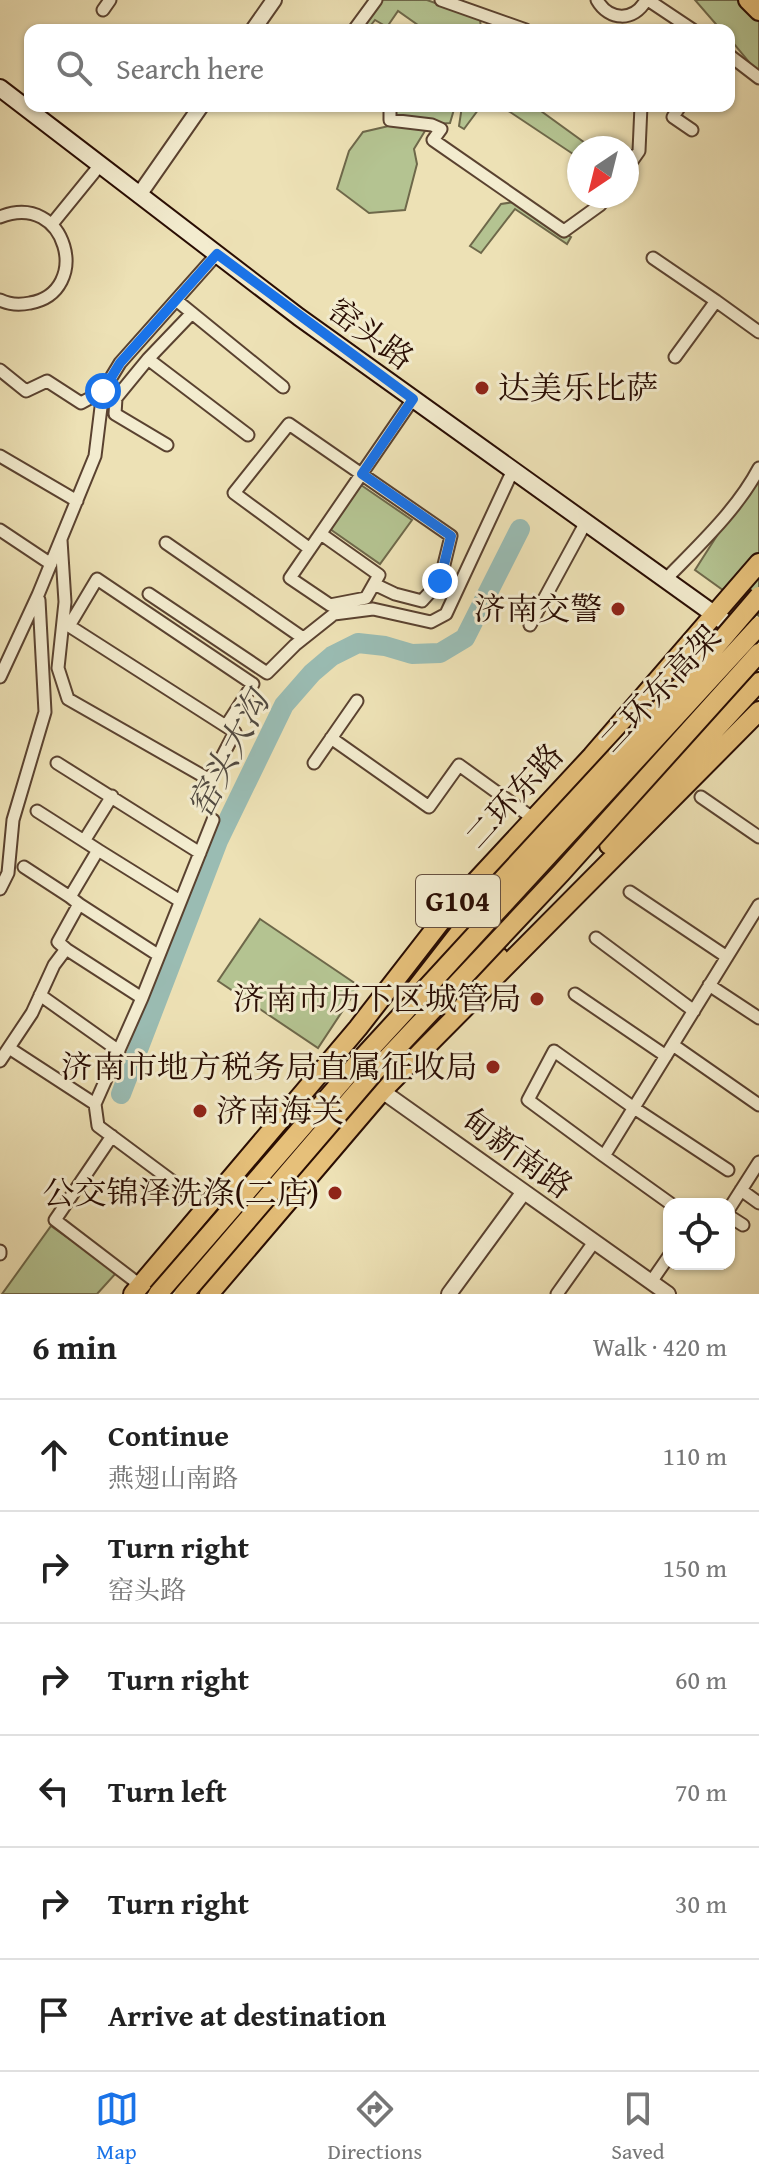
<!DOCTYPE html>
<html lang="en">
<head>
<meta charset="utf-8">
<style>
  body { margin:0; font-family:"Gentium Book Plus","Noto Serif SC",serif; background:#f2f2f2; color:#222 }
  .controls { position:absolute; right:24px; bottom:24px; display:grid; overflow:hidden; border-radius:16px; box-shadow:0 2px 6px #0004 }
  .controls button { width:72px; height:72px; display:grid; place-items:center; padding:0; border:0; border-bottom:2px solid #e0e0e0; background:#fff; color:#222; font:40px sans-serif }
  .compass { position:absolute; left:567px; top:136px; width:72px; height:72px; border-radius:50%; background:#fff; box-shadow:0 2px 6px #0004; rotate:215deg }
  .stop { position:absolute; width:24px; height:24px; margin:-18px; border:6px solid #1a73e8; border-radius:50%; background:#fff }
  .stop.end { background:#1a73e8; border-color:#fff; box-shadow:0 2px 8px #0008 }
  .list { margin:0; padding:0; list-style:none }
  h2 { display:flex; justify-content:space-between; align-items:center; height:104px; margin:0; padding:0 32px; font-size:34px }
  h2 small { font-size:26px; font-weight:400; color:#767676 }
  .list li { display:grid; grid-template-columns:52px 1fr auto; gap:24px; align-items:center; box-sizing:border-box; height:112px; padding:0 32px; border-top:2px solid #e0e0e0 }
  .list b { display:block; font-size:30px; white-space:nowrap }
  .list p { margin:0; font-size:26px; white-space:nowrap; color:#767676 }
  .list em { font-size:26px; font-style:normal; color:#767676 }
  .icon { flex:none; width:44px; height:44px; fill:none; stroke:currentColor; stroke-width:2; stroke-linecap:round; stroke-linejoin:round }
  .map { position:relative; flex:none; width:759px; height:1294px; overflow:hidden }
  .search { position:absolute; background:#fff; box-shadow:0 2px 6px #0004; left:24px; right:24px; top:24px; height:88px; display:flex; align-items:center; gap:20px; box-sizing:border-box; padding:0 28px; border-radius:16px; color:#767676; font-size:30px }
  .sheet { height:776px; background:#fff }
  nav { display:flex; justify-content:space-around; align-items:center; box-sizing:border-box; height:112px; border-top:2px solid #e0e0e0; background:#fff; font-size:22px; color:#767676 }
  nav a { display:grid; justify-items:center; gap:4px }
  nav .on { color:#1a73e8 }
  .map>svg:first-child { display:block }
  .green { fill:#b4c391; stroke:#6e684a; stroke-width:2 }
  .lines { fill:none; stroke-linecap:round; stroke-linejoin:round }
  .river { stroke:#9abcb3; stroke-width:20 }
  .minor-casing { stroke:#5a4230; stroke-width:15 }
  .tertiary-casing { stroke:#5a4230; stroke-width:18 }
  .secondary-casing { stroke:#290d03; stroke-width:20 }
  .trunk-casing { stroke:#290d03; stroke-width:22 }
  .minor { stroke:#f3eccf; stroke-width:11 }
  .tertiary { stroke:#f3eccf; stroke-width:14 }
  .secondary { stroke:#f3eccf; stroke-width:16 }
  .trunk { stroke:#e6c07a; stroke-width:18 }
  .trunk-bridge-casing { stroke:#290d03; stroke-width:22; stroke-linecap:butt }
  .trunk-bridge { stroke:#e6c07a; stroke-width:18 }
  .route { stroke:#1a73e8; stroke-width:10 }
  .poi-dot { fill:#8f2418; stroke:#f3eccf; stroke-width:3 }
  .labels { text-anchor:middle; stroke-width:6; stroke-linejoin:round; paint-order:stroke }
  .shield { fill:#f3eccf; stroke:#665040; stroke-width:2 }
  .shield-label { font-size:30px; font-weight:bold; fill:#290d03 }
  .street-label { font-size:32px; fill:#290d03; stroke:#f3eccf }
  .poi-label { font-size:32px; fill:#290d03; stroke:#f3eccf; text-anchor:end }
  .water-label { font-size:34px; font-style:italic; fill:#514a41; stroke:#f3eccf }
</style>
</head>
<body>
<div class="map">
<svg width="759" height="1294" viewBox="0 0 759 1294">
  <rect width="100%" height="100%" fill="#ede1b5"/>
  <filter id="stains"><feTurbulence type="fractalNoise" baseFrequency=".0025" numOctaves="4"/><feColorMatrix values="0 0 0 0 .2 0 0 0 0 .09 0 0 0 0 .02 0 0 0 .5 -.17"/></filter>
  <radialGradient id="worn" r=".72"><stop offset=".6" stop-color="#630" stop-opacity="0"/><stop offset="1" stop-color="#630" stop-opacity=".3"/></radialGradient>
  <path class="green" d="M382,0H427L480,19L481,29L425,30L398,11L387,27L375,20L367,30H360Z
    M695,0H748L759,5V74L729,38V30H721Z
    M394,106H455L450,123L435,124L395,116Z
    M462,106H481L464,129L459,126Z
    M501,106H534L592,148H579V158Z
    M393,125L428,126L414,149L417,164L405,210L369,213L337,189L349,151L363,132Z
    M514,202L571,237L567,244L515,209L481,253L470,246L501,204Z
    M759,470V616L695,570Z
    M361,485L412,520L380,564L330,529Z
    M260,919L359,986L318,1048L218,981Z
    M51,1226L117,1272L97,1294H2Z"/>
  <g class="lines">
    <path class="river" d="M121,1094L218,841L284,705L312,673L332,656L358,643L385,646L412,654L440,653L465,638L520,529"/>
    <g class="minor-casing">
      <path id="minor" d="M441,0L526,30
        M597,0C609,21 634,22 646,0
        M648,0L693,30
        M103,10L110,0
        M354,30L376,0
        M729,55L759,78
        M390,106V120L432,125L441,129L433,140L564,231L600,205L607,196
        M680,106L673,117L692,130
        M627,168L639,151L641,106
        M0,217C67,190 93,292 30,303C20,305 10,305 0,300
        M52,224L100,165
        M653,258L716,301
        M176,300L283,387
        M192,313L148,359L248,435
        M675,357L716,301L759,332
        M148,359L116,398L115,414L167,445
        M0,370L26,391L47,381L81,403L103,391
        M0,456L77,501
        M0,530L51,564
        M321,534L379,575L366,598L330,605L290,578L413,399
        M61,540L65,602L58,668L68,699L210,780L235,732L63,622
        M166,543L303,638
        M310,549L234,493L289,424L451,536L440,581L422,601L395,594L374,584
        M665,580C698,546 737,510 759,468
        M149,594L267,673L295,645L334,614L373,609L431,622L446,614L513,470
        M530,625L586,522
        M69,626L97,579L253,684L226,726
        M0,677L38,595L95,456L103,391L120,363L217,254
        M331,738L429,807L459,765L534,819
        M57,763L200,853
        M314,763L357,701
        M701,797L759,837
        M37,811L84,841
        M98,850L180,901
        M24,867L70,897
        M0,889L8,873L13,820L45,712L39,600
        M630,892L727,957
        M79,904L158,955
        M596,938L694,1011
        M66,949L142,998
        M709,985L759,1018
        M575,994L666,1056
        M40,995L119,1051
        M673,1045L759,1105
        M9,1048L95,1104L98,1126L207,1207
        M0,1061L32,1013L54,965L66,949L58,942L79,904L70,897L98,850L84,841L112,796
        M95,1104L142,998L213,820
        M112,1136L55,1220L140,1285
        M604,1156L528,1100L554,1051L634,1108L728,1170
        M741,1190L759,1203
        M671,1204L604,1156L759,905
        M729,1209L759,1162
        M729,1216L743,1225
        M0,1251V1254
        M651,1282L669,1256
        M557,1294L594,1242"/>
    </g>
    <g class="tertiary-casing">
      <path id="tertiary" d="M253,30L274,0
        M139,195L201,106
        M375,1086L668,1294
        M449,1294L523,1193"/>
    </g>
    <g class="secondary-casing">
      <path id="secondary" d="M0,88L299,317L743,635"/>
    </g>
    <g class="trunk-casing">
      <path id="trunk" d="M748,0L759,11
        M609,845L759,682
        M414,991L491,892
        M447,1005L499,957
        M133,1294L358,1028L452,907L592,756L759,563
        M209,1294L382,1091L759,711"/>
    </g>
    <use href="#minor" class="minor"/>
    <use href="#tertiary" class="tertiary"/>
    <use href="#secondary" class="secondary"/>
    <use href="#trunk" class="trunk"/>
    <g class="trunk-bridge-casing">
      <path id="trunk-bridge" d="M491,892L694,672L759,596
        M158,1294L363,1057L759,626
        M184,1294L377,1069L561,873L759,653"/>
    </g>
    <use href="#trunk-bridge" class="trunk-bridge"/>
  </g>
  <g class="lines">
    <path class="route" d="M103,391L120,363L217,254L413,399L362,474L451,536L440,581"/>
  </g>
  <g class="poi-dot">
    <circle cx="482" cy="388" r="8"/>
    <circle cx="618" cy="609" r="8"/>
    <circle cx="537" cy="999" r="8"/>
    <circle cx="493" cy="1067" r="8"/>
    <circle cx="200" cy="1111" r="8"/>
    <circle cx="335" cy="1193" r="8"/>
  </g>
  <g class="labels">
    <rect class="shield" x="416" y="875" width="84" height="52" rx="6"/>
    <g class="shield-label">
      <text x="458" y="911">G104</text>
    </g>
    <g class="street-label">
      <text transform="translate(371 334) rotate(36)" y="11">窑头路</text>
      <text transform="translate(660 689) rotate(-47)" y="11">二环东高架</text>
      <text transform="translate(514 796) rotate(-48)" y="11">二环东路</text>
      <text transform="translate(517 1153) rotate(36)" y="11">甸新南路</text>
    </g>
    <g class="poi-label">
      <text x="498" y="399" text-anchor="start">达美乐比萨</text>
      <text x="602" y="620">济南交警</text>
      <text x="521" y="1010">济南市历下区城管局</text>
      <text x="477" y="1078">济南市地方税务局直属征收局</text>
      <text x="216" y="1122" text-anchor="start">济南海关</text>
      <text x="319" y="1204">公交锦泽洗涤(二店)</text>
    </g>
    <g class="water-label">
      <text transform="translate(228 754) rotate(-63)" y="12">窑头大沟</text>
    </g>
  </g>
  <rect width="100%" height="100%" filter="url(#stains)"/>
  <rect width="100%" height="100%" fill="url(#worn)"/>
</svg>
<div class="controls">
<button><svg class="icon" aria-label="locate" viewBox="0 0 24 24"><circle cx="12" cy="12" r="6"/><path d="M12 2v4M12 18v4M2 12h4M18 12h4"/></svg></button>
</div>
<svg class="compass" viewBox="-18 -18 36 36"><path d="M0-13l5 13h-10z" fill="#e53935"/><path d="M0 13l5-13h-10z" fill="#767676"/></svg>
<div class="stop" style="left:103px;top:391px"></div>
<div class="stop end" style="left:440px;top:581px"></div>
<div class="search"><svg class="icon" aria-label="search" viewBox="0 0 24 24"><circle cx="10" cy="10" r="6"/><path d="M15 15l6 6"/></svg>Search here</div>
</div>
<section class="sheet">
<h2>6 min<small>Walk · 420 m</small></h2>
<ul class="list">
<li><svg class="icon" aria-label="ahead" viewBox="0 0 24 24"><path d="M12 20V5M6 11l6-6 6 6"/></svg><div><b>Continue</b><p>燕翅山南路</p></div><em>110 m</em></li>
<li><svg class="icon" aria-label="right" viewBox="0 0 24 24"><path d="M7 20v-9h11M14 6l5 5-5 5"/></svg><div><b>Turn right</b><p>窑头路</p></div><em>150 m</em></li>
<li><svg class="icon" aria-label="right" viewBox="0 0 24 24"><path d="M7 20v-9h11M14 6l5 5-5 5"/></svg><div><b>Turn right</b></div><em>60 m</em></li>
<li><svg class="icon" aria-label="left" viewBox="0 0 24 24"><path d="M17 20v-9H6M10 6l-5 5 5 5"/></svg><div><b>Turn left</b></div><em>70 m</em></li>
<li><svg class="icon" aria-label="right" viewBox="0 0 24 24"><path d="M7 20v-9h11M14 6l5 5-5 5"/></svg><div><b>Turn right</b></div><em>30 m</em></li>
<li><svg class="icon" aria-label="arrive" viewBox="0 0 24 24"><path d="M6 21V4h12l-3 4 3 4H6"/></svg><div><b>Arrive at destination</b></div></li>
</ul>
</section>
<nav>
<a class="on"><svg class="icon" aria-label="map" viewBox="0 0 24 24"><path d="M3 6l6-2 6 2 6-2v14l-6 2-6-2-6 2zM9 4v14M15 6v14"/></svg>Map</a>
<a><svg class="icon" aria-label="directions" viewBox="0 0 24 24"><path d="M12 3l9 9-9 9-9-9zM9 14v-3h6M13 9l2 2-2 2"/></svg>Directions</a>
<a><svg class="icon" aria-label="saved" viewBox="0 0 24 24"><path d="M7 4h10v16l-5-4-5 4z"/></svg>Saved</a>
</nav>
</body>
</html>
